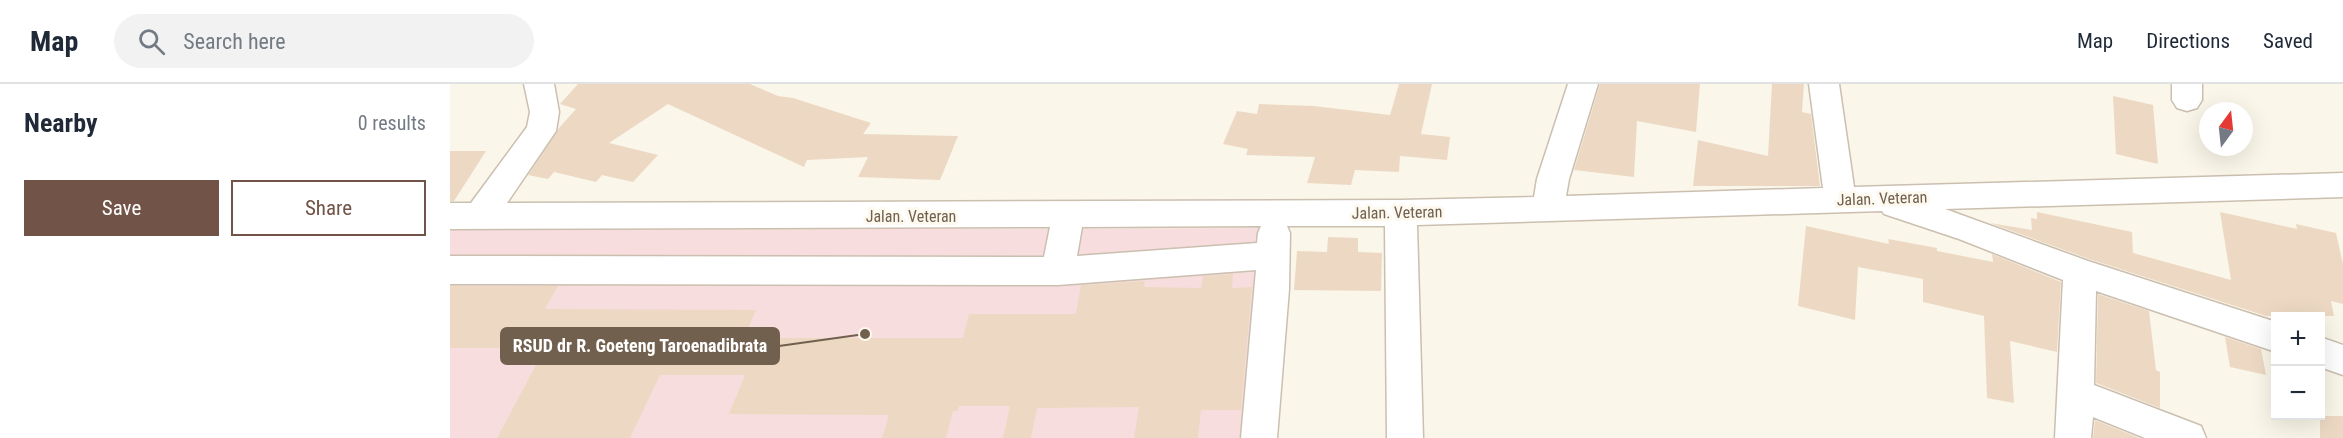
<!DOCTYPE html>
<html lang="en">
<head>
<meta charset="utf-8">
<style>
  body { margin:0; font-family:"Roboto Condensed",sans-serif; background:#f2f2f3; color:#1f2937 }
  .controls { position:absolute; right:18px; bottom:18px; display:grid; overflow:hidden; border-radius:0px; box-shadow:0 6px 24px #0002 }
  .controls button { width:54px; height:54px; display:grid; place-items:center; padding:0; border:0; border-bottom:2px solid #e0e1e3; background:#fff; color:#1f2937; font:30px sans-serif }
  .compass { position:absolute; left:1749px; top:18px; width:54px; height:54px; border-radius:50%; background:#fff; box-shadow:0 6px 24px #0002; rotate:15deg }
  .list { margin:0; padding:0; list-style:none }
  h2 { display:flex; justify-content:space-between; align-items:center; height:78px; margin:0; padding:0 24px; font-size:26px }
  h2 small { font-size:20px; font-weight:400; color:#747a83 }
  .actions { display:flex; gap:12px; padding:18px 24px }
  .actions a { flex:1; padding:14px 0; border:2px solid #725347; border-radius:0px; text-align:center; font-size:21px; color:#725347 }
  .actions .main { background:#725347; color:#fff }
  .icon { flex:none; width:33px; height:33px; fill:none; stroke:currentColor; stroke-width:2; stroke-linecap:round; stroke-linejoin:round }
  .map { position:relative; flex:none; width:1893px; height:354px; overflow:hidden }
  header { display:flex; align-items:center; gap:36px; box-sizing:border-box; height:84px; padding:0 30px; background:#fff; border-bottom:2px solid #e0e1e3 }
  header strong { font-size:28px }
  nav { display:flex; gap:33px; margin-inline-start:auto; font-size:21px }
  .search { width:420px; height:54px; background:#f2f2f3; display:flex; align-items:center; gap:15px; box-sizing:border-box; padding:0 21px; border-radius:33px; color:#747a83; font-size:22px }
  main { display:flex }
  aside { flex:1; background:#fff }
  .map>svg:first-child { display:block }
  .medical { fill:#f7dddd }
  .building { fill:#edd9c3 }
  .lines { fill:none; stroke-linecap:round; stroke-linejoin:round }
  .minor-casing { stroke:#cbbfb0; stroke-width:3 }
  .minor { fill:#fff; fill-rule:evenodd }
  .labels { text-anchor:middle; stroke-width:6; stroke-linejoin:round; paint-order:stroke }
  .street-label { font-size:16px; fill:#72604f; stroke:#fdf9ef }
  .leader { fill:none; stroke:#72604f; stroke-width:2 }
  .callout-dot { fill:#72604f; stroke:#fdf9ef; stroke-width:2 }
  .callout { fill:#72604f; stroke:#72604f; stroke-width:2 }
  .callout-label { font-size:18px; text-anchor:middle; font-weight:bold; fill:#fff }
</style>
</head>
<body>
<header>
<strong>Map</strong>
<div class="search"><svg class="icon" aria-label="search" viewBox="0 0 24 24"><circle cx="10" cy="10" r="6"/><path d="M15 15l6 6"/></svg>Search here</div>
<nav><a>Map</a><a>Directions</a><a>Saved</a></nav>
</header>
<main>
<aside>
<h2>Nearby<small>0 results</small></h2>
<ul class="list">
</ul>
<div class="actions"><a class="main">Save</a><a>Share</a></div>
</aside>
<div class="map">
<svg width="1893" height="354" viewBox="0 0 1893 354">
  <rect width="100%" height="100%" fill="#faf6e9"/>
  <path class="medical" d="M835,144L823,354H0V146Z"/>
  <path class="building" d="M128,0H300L328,12L343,14L421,39L413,50L508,52L490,96L408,93L418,73L357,76L354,83L218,20L159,59L208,71L183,98L152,91L146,98L104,88L98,95L78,91L109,44L126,25L110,20Z
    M949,0H982L971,50L1000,53L997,76L950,72L949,88L905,86L901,101L857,99L865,73L796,71L798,65L773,60L787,27L807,30L809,20L864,22L940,31Z
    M1150,0H1250L1246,48L1187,37L1184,93L1124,86Z
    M1322,0H1354L1352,28L1361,30L1370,102H1243L1248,56L1318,72Z
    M1663,12L1703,21L1708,80L1666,70Z
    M0,67H36L4,117H0Z
    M1587,128L1682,148L1683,169L1781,196L1770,128L1847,145L1846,140L1886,149L1893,180V220L1881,217L1884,232H1816L1639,175L1540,139L1582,146L1581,134L1587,135Z
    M1356,142L1439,160L1438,155L1487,164V167L1543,178L1542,170L1611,198L1607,268L1560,257L1564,319L1537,314L1534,232L1473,218V195L1408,183L1405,236L1348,222Z
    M878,153L908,154V168L932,169L931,207L844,206L847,167L877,168Z
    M783,190L782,204L802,203L791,326H751L748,354H684L689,323L587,324L581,354H553L560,322H509L508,327H503L496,354H432L439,331L279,330L295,291H210L180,354H47L95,264H0V202H108L95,225L306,226L294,254H513L519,230H626L631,201L695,197L694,203L751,204L753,192Z
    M1648,210L1699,227L1706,286L1710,288V324L1646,299Z
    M1775,253L1811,265L1816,291L1780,283Z
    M1870,332H1893V354H1870Z
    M1645,336L1689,354H1643Z"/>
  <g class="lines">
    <g class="minor-casing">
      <path id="minor" d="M74,0H104L109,28L106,47L57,119L951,116L1084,113L1087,95L1118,0H1148L1119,95L1116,112L1373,104L1359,0H1389L1404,103L1893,89V113L1495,125L1638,177L1826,238V268L1646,207L1644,301L1751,342L1756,354H1695L1643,333L1641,354H1605L1613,196L1509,155L1434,130L1432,127L967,141L973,354H937L935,142H837L840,149L839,205L827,354H791L806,186L608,201L0,200V172L594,173L600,143L0,145V119H21L77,43L80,28ZM811,142L808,149L807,159L627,172L632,143Z
        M1722,0H1752V16L1747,24L1737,27L1727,24L1722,16Z
        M1870,253L1893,261V291L1870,283Z"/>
    </g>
    <use href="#minor" class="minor"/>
  </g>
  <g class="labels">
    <g class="street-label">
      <text transform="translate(1432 114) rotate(-2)" y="6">Jalan. Veteran</text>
      <text transform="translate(947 128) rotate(-1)" y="6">Jalan. Veteran</text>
      <text x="461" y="138">Jalan. Veteran</text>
    </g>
  </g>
  <path class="leader" d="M415 250L329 262"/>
  <circle class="callout-dot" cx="415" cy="250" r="6"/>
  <rect class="callout" x="51" y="244" width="278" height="36" rx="6"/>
  <g class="callout-label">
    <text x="190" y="268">RSUD dr R. Goeteng Taroenadibrata</text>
  </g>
</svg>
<div class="controls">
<button>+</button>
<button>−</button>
</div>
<svg class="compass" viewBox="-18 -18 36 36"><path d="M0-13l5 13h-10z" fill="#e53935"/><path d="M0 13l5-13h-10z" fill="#747a83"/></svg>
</div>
</main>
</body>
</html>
